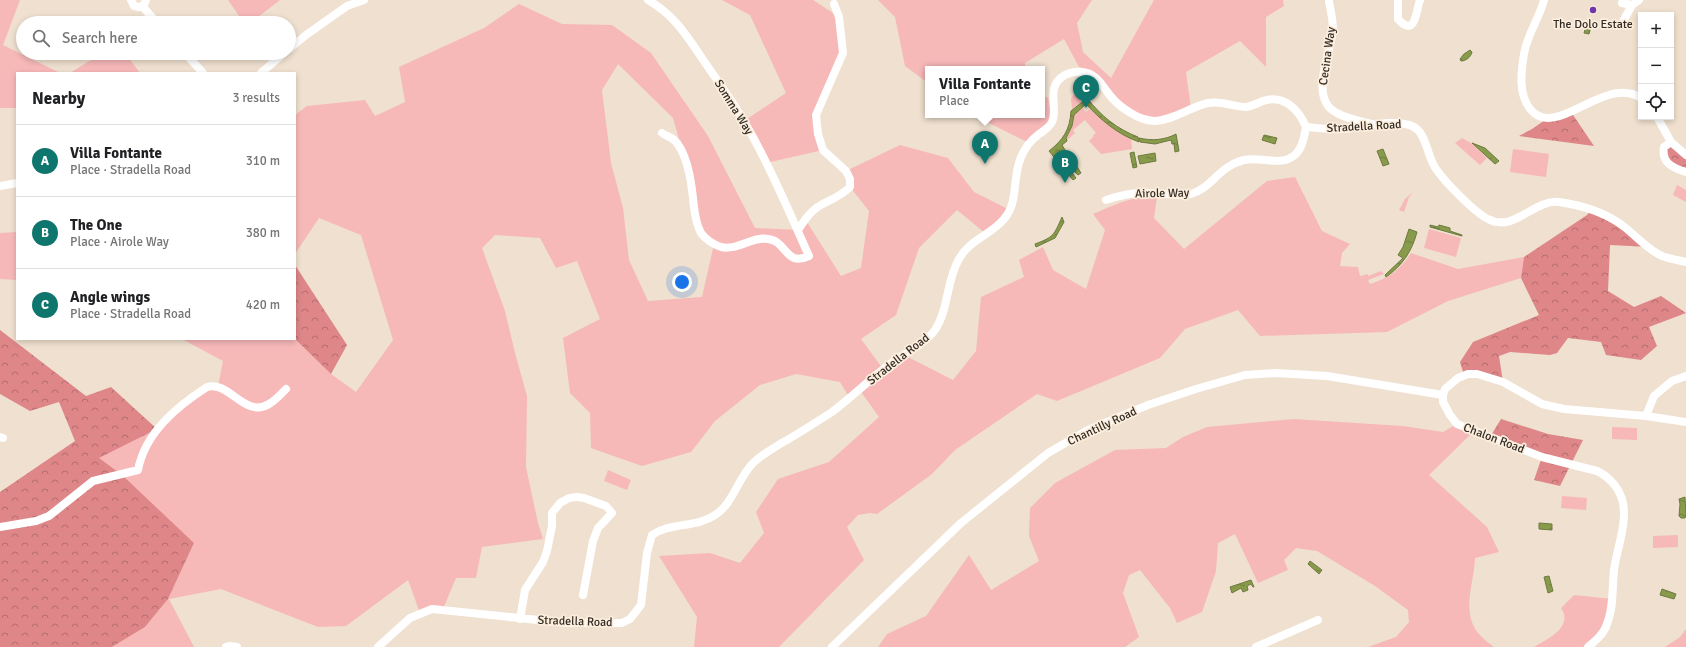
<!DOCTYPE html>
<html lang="en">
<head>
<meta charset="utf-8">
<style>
  body { margin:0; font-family:Signika,sans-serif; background:#f6f6f6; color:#202124 }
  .controls { position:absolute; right:12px; top:12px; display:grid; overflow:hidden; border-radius:0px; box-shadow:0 2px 6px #0003 }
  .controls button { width:36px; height:36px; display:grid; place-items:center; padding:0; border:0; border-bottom:1px solid #e0e0e0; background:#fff; color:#202124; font:20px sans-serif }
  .you { position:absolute; left:682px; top:282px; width:14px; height:14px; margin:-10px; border:3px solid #fff; border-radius:50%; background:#1a73e8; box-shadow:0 0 0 6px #1a73e833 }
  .badge { display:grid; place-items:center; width:26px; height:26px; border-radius:50%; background:#0f766e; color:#fff; font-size:13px; font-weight:700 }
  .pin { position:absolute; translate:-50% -33px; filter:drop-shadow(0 1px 2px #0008) }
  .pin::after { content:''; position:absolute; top:21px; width:14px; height:12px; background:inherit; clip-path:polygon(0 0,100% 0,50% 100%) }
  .popup { position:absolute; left:925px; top:66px; width:120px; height:52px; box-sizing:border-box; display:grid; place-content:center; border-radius:0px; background:#fff; filter:drop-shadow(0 1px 3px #0005); font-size:13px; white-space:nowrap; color:#757577 }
  .popup b { font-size:15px; color:#202124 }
  .popup::after { content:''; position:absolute; left:50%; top:100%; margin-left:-8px; border:8px solid transparent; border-top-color:#fff }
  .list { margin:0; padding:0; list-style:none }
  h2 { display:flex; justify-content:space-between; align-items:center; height:52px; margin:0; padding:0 16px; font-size:17px }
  h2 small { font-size:13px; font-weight:400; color:#757577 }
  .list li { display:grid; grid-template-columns:26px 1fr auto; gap:12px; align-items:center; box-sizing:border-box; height:72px; padding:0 16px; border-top:1px solid #e0e0e0 }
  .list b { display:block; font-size:15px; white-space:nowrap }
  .list p { margin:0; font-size:13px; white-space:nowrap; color:#757577 }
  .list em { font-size:13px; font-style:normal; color:#757577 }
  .icon { flex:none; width:22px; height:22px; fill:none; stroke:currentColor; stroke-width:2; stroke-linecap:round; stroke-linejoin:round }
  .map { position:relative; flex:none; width:1686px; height:647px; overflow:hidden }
  .search { position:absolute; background:#fff; box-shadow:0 2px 6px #0003; left:16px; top:16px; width:280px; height:44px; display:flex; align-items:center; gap:10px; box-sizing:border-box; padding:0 14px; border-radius:22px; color:#757577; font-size:15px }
  .panel { position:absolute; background:#fff; box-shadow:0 2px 6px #0003; left:16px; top:72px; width:280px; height:268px; border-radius:0px }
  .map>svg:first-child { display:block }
  .green { fill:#f7b8b8; fill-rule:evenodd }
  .forest { fill:url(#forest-crowns) }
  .water { fill:url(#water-ripples); stroke:#6e7a40 }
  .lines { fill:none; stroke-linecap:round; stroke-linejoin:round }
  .minor { stroke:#fff; stroke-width:8 }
  .poi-dot { fill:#7036ac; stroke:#fceddc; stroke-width:1.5 }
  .labels { text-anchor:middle; stroke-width:3.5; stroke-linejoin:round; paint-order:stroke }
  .poi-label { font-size:12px; fill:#312c25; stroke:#fceddc }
  .street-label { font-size:12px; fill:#312c25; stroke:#fceddc }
</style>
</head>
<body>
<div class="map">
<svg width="1686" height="647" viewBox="0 0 1686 647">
  <defs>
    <pattern id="forest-crowns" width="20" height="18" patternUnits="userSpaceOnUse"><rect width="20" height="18" fill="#de8688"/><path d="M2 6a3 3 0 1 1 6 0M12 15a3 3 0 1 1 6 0" fill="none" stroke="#b56e6f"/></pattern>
    <pattern id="water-ripples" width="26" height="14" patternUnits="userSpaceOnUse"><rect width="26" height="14" fill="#889b4b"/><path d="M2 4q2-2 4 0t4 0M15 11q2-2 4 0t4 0" fill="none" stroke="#707f3e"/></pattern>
  </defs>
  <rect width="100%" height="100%" fill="#efe0cf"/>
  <path class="green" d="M0,0H20L3,45L60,73H17V108H0Z
    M228,0H280L250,23H244Z
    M722,0H813L839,17L843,53L816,115L823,150L766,163L744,121L786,93L750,15Z
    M878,0H1092L1077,23L1083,52L1111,78L1154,0H1283L1284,6L1266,17V67L1240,41L1186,72L1191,109L1176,116L1173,112L1162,117H1154L1140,114L1122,103L1100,77L1092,70L1079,67L1064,39L1025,63V69H928V83L905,66L895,17Z
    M519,4L562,24L612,25L651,53L708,136L755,228L798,230L805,219L841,276L861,268L869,211L850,187L846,171L900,145L948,158L974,192L1010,210L985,233L957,210L919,248L896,315L861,339L883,369L904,355L953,380L976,351L981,297L1024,277L1019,260L1043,247L1053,270L1086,289L1105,230L1093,214C1114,205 1134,195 1157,197L1154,218L1184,249L1267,181L1295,177L1322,231L1350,244L1342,253L1340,266L1358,267L1360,276L1368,274V276L1381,271L1384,274L1368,280L1370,284C1389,278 1400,270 1411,253L1458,269L1524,257L1521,278L1448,301L1387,332L1260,336L1238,310L1185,329L1160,358L1057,401L1037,394L955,450L932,474L877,514L870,513L858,515L847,527L864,560L779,647H694L697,617L659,556L710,553L740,563L764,533L756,512L778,479L829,462L879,417L859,389L849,397L840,382L796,374L760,385L715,421L691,452L642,466L591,448L590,413L570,393L563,338L600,319L577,261L556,268L540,238L495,235L482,248L505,311L515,353L527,396L526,467L538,523L543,539L482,547L476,578H456L443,609L420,613L408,580L346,626L318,627L221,589L169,599L194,647H112L145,627L168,599L194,543L98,458L157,429L202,390L218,386L223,361L182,339H295L331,374L356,392L393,340L361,235L319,218L295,254V115L307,106L365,100L375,116L405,102L399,67L484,28ZM618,64L673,118L686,164L701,233L714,244L702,297L648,301L629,260L623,208L611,163L602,90Z
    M102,53H125L140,73H70Z
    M1076,92L1082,93L1087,97L1072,109L1071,98Z
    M1048,97L1052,122L1029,143L973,115H1042V98Z
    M1082,108L1086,112L1090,109L1111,127L1131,139L1132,149L1101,154L1089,141L1094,136L1093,135L1096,133L1085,120L1073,130L1075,133L1067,140L1066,138L1072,126L1074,115Z
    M1462,138L1471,143L1487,158L1480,165L1455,143Z
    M1513,149L1549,154L1546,177L1510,172Z
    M1677,185L1686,190V202L1673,195Z
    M1413,192L1409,197L1404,212L1399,210L1405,199Z
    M1429,229L1461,238L1456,257L1424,248Z
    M17,232V280L0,279V233Z
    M1293,419L1403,426L1443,432L1457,424L1474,431L1429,475L1487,527L1499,552L1475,558C1474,584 1461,611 1478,633C1482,638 1489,643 1494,647H1368L1396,637L1409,622L1408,610L1375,586L1317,551L1296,548L1284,560L1288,570L1258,583L1235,534L1218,543L1216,571L1202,612L1177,623L1170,608L1140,570L1129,575L1123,593L1139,637L1125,647H878L887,634L926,616L969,555L991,590L1039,561L1029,536L1030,508L1055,483L1115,450L1166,448L1183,437L1207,427Z
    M1612,427L1637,428V440L1612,439Z
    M608,470L631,480L627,490L604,481Z
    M1562,496L1587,498L1586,510L1561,508Z
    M1678,535V547L1653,548V536Z
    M1574,595L1612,599L1609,618L1588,647H1534C1547,639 1574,627 1561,608Z
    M1686,629V647H1665L1680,637Z"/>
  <path class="forest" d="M1571,112L1594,146L1519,136L1532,129L1548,118Z
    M1671,142L1686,155V172L1672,166L1664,147Z
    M1591,210L1650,247L1610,245L1608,291L1634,307L1661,296L1686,313L1649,327L1657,346L1641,360L1606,355L1601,342L1568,338L1557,353L1550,355L1510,352L1499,356L1503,382L1464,375L1460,362L1473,342L1539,315L1521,278L1524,257L1587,215Z
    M295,265L347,345L331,374L295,339Z
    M0,330L86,396L111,387L157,429L99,458L122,475L194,543L168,599L145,627L112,647H0V492L75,441L59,402L30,411L0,394Z
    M1501,419L1548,434L1583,440L1560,486L1534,480L1542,457L1490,437Z"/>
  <path class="water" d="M1588,21L1592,23L1589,34L1584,33Z
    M1470,50L1472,52C1471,57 1466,61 1461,61L1460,59L1464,54Z
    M1087,98C1101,116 1117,129 1138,137L1139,142C1117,134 1101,120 1086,104L1074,115L1072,126L1066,138L1067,141L1062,145L1065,150L1057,157L1062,163L1066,160L1073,167L1076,165L1081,173L1078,175L1071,168L1069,169L1076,178L1073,180L1049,151C1063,140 1070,130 1071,111Z
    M1176,134L1179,151L1175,152L1174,144H1172L1171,140L1155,144L1140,142L1139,138C1152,141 1165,140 1176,134Z
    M1264,135L1277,138L1275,144L1262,140Z
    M1472,143L1485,148L1499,161L1495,164Z
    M1383,149L1389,164L1383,166L1377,151Z
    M991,150L992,151L989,156L981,155V151Z
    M1134,152L1137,167L1133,168L1130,153Z
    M1155,153L1156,161L1140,164L1138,156Z
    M1062,217L1064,222L1055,238L1036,247L1035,244C1054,237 1054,235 1062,217Z
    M1430,225L1438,227L1439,225L1450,228V231L1462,235V236L1430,227Z
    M1409,229L1417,232C1412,251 1403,265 1386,277L1385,275L1403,258L1398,255L1403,247Z
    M1685,497L1686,515L1685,518H1681L1679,516L1680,504L1679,499Z
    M1539,523L1552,524V530L1539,529Z
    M1310,561L1322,570L1319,574L1308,564Z
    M1549,576L1553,591L1548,593L1544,577Z
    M1251,580L1254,587H1253L1251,584L1247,586L1248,590L1243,592L1241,588L1232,593L1230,587Z
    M1662,589L1676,594L1674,599L1660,595Z"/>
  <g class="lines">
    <path class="minor" d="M131,0L134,6L139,7L144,5L146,0
      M648,0C676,16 688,38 706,64C721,86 737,107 749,130C772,170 790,214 809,256C785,267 787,241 768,239C752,236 738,251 721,247C714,245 705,239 701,233C697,226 695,215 694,207C692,187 689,159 677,143C673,137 667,137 662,133
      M1398,0V19C1416,39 1416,10 1420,0
      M1544,0C1539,19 1527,35 1524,54C1521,72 1518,95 1531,110C1556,140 1606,74 1641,98
      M1329,2C1331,11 1333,20 1333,30C1331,52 1308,99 1337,113C1347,119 1361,121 1372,124
      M1622,3L1632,5L1639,0
      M142,6L157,23
      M1621,25L1632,5
      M289,49L306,35L347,6L364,0
      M185,53L203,73
      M261,73L284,53
      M1657,117L1671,142L1686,155
      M1671,142L1664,147C1661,163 1673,168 1686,172
      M0,186L17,183
      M1106,200C1121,195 1136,192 1151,193C1164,193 1178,197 1191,194C1212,188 1219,166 1244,160C1260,156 1279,166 1292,157C1302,151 1304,138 1306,127
      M798,230C804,221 811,210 821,205C832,199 841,196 850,187V179L846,171L823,150L818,134L816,115L843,53L839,17L834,4
      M1646,416L1686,422
      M0,437L3,438
      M0,527L36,521L49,516L93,481L138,470C145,433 176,407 207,387C229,380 245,419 269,404C276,400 281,394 286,389
      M520,619L525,590L543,562L547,551L552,526V513L560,503L569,498L577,497L584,498L606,506L612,513L598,528L593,541L583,595
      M226,647L230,646L237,647
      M378,647L410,618L432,609L567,623H622L630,619L641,605L647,553L652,535C671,522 696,528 715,515C733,504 738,478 753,463C761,455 771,450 780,444C798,434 815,423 832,412C852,397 870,379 890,364C905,353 924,345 935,330C949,309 946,281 959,259C970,239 991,235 1004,219C1019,202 1012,177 1021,157C1025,148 1031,140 1038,135C1043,131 1049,128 1052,122C1059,107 1044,87 1065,75C1075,70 1088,71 1096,78C1102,83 1106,91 1111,97C1121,108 1139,121 1155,121C1174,120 1190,107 1208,103C1221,100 1233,107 1246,107C1252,106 1258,103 1263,101C1284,94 1299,110 1306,127C1318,128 1330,130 1342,129C1363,128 1384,120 1405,124C1428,127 1425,154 1436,169C1445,182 1474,212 1488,219C1514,233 1534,199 1559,202C1580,205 1601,211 1619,223C1634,233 1646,249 1662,256C1670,259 1678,260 1686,262
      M832,647L961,523L1048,453L1088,430L1148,405L1196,389L1245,375L1276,373L1327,376L1443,395
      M1256,647L1318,620
      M1588,647C1595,641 1604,634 1607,624C1614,607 1612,587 1614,570C1617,548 1627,525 1623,503C1620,489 1610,477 1597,471L1542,457L1457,424L1450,415L1443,402V395L1445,389L1458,378L1468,374H1477L1503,382L1542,404L1564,409L1646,416L1654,396L1672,381L1686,376"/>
  </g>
  <circle class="poi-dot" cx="1593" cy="10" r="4"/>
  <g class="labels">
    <g class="poi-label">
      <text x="1593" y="28">The Dolo Estate</text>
    </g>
    <g class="street-label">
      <text transform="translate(1327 56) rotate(-82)" y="4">Cecina Way</text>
      <text transform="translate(734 107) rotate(58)" y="4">Somma Way</text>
      <text transform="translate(1364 126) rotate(-3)" y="4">Stradella Road</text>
      <text transform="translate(1162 193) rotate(-1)" y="4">Airole Way</text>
      <text transform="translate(898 359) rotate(-38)" y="4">Stradella Road</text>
      <text transform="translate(1102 426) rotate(-25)" y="4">Chantilly Road</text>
      <text transform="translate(1494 438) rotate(21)" y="4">Chalon Road</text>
      <text transform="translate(575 621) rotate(2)" y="4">Stradella Road</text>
    </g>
  </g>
</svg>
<div class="controls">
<button>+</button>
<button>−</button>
<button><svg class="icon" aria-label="locate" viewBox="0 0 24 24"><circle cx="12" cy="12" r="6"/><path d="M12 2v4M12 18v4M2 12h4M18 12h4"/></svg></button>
</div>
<div class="you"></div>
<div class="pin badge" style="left:985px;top:164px">A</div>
<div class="popup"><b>Villa Fontante</b>Place</div>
<div class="pin badge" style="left:1065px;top:183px">B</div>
<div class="pin badge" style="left:1086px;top:108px">C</div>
<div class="search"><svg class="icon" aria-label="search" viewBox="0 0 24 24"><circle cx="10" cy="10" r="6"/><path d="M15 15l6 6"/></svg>Search here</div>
<section class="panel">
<h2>Nearby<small>3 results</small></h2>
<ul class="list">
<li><span class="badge">A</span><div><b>Villa Fontante</b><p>Place · Stradella Road</p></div><em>310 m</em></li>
<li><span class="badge">B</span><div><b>The One</b><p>Place · Airole Way</p></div><em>380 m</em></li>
<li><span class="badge">C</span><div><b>Angle wings</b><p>Place · Stradella Road</p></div><em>420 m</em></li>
</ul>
</section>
</div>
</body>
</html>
